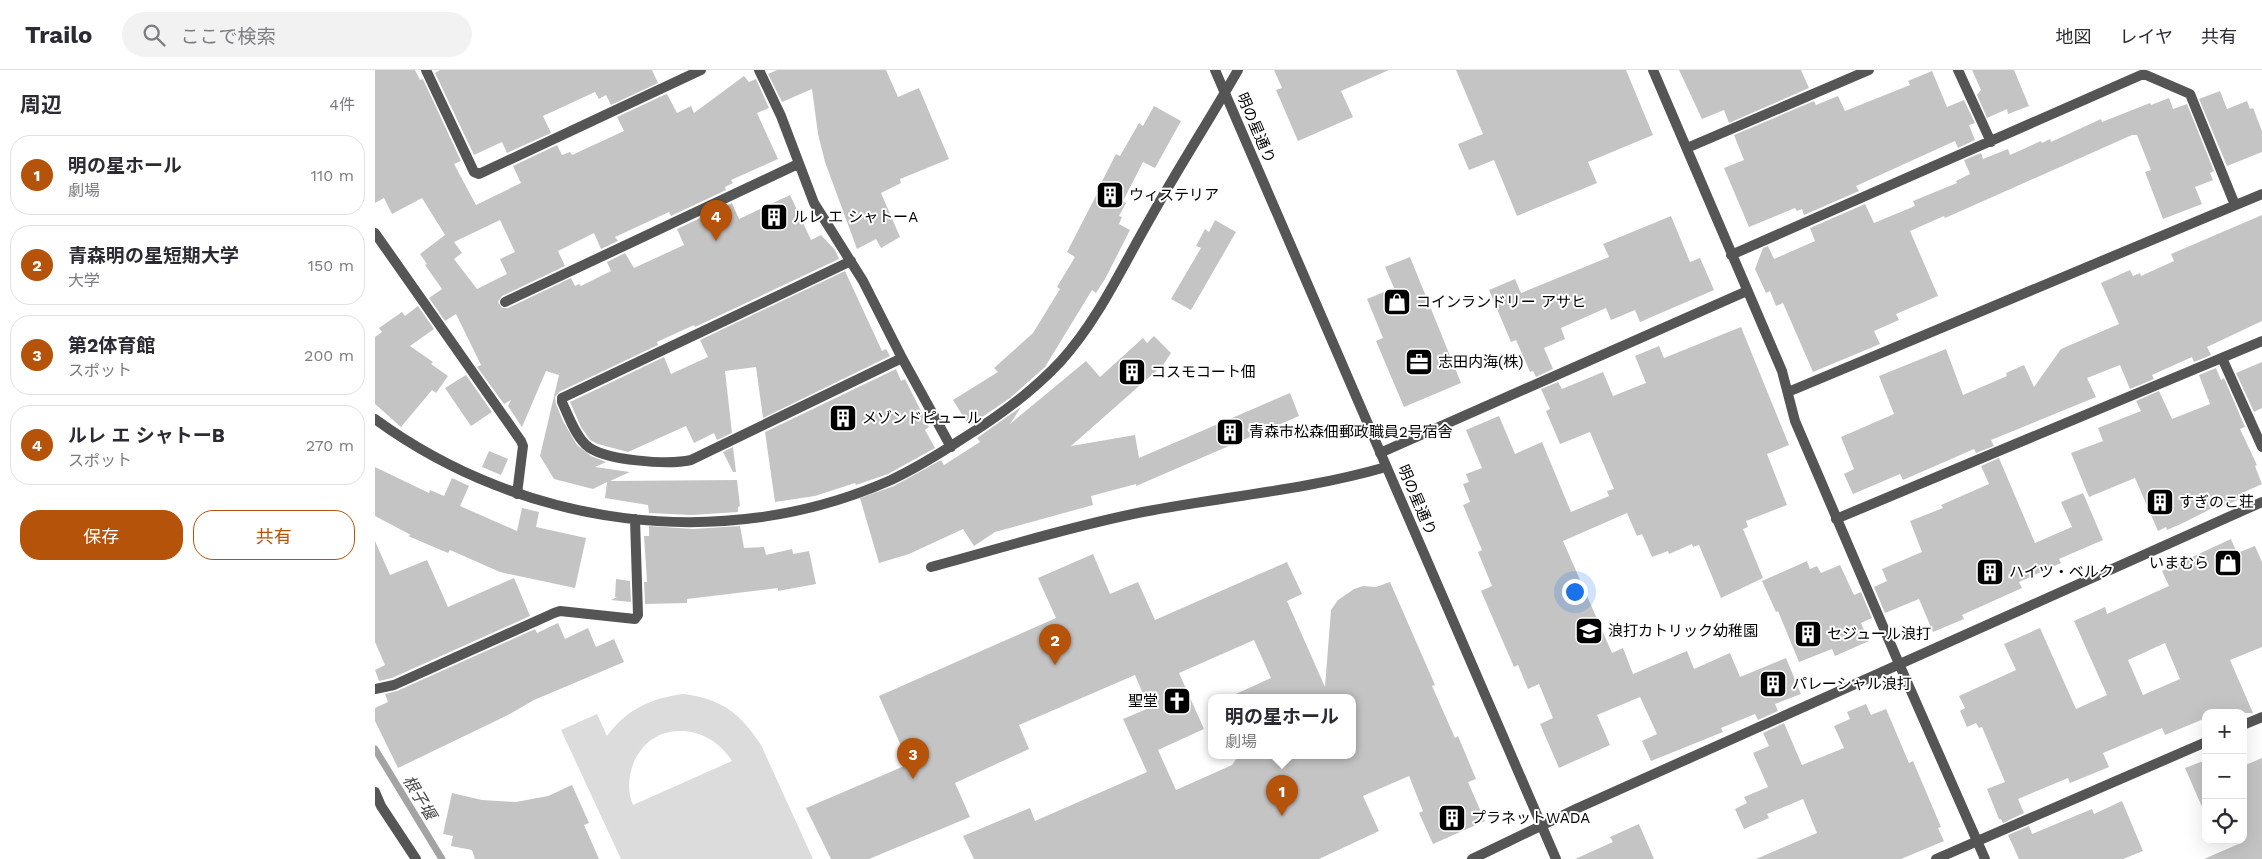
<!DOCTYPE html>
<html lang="ja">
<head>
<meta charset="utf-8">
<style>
  body { margin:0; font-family:"Work Sans","Noto Sans JP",sans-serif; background:#f2f2f3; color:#2b2b33 }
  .controls { position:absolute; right:15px; bottom:15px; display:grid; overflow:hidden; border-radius:10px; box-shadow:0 5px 20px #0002 }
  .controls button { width:45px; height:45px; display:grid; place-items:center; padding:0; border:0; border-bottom:1px solid #e1e1e2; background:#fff; color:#2b2b33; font:25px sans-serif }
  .you { position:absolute; left:1199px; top:521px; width:18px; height:18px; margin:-12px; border:4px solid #fff; border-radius:50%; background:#1a73e8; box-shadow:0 0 0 8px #1a73e833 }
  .badge { display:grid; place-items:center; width:32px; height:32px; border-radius:50%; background:#b45309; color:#fff; font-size:16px; font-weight:700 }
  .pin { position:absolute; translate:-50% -41px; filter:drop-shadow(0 1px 2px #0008) }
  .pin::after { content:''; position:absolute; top:26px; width:18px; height:15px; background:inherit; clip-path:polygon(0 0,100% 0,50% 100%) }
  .popup { position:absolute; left:833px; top:624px; width:148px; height:65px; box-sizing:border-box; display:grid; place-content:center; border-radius:10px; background:#fff; filter:drop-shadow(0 1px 4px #0005); font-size:16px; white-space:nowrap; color:#7c7c81 }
  .popup b { font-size:19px; color:#2b2b33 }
  .popup::after { content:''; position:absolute; left:50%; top:100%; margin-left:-10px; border:10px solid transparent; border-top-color:#fff }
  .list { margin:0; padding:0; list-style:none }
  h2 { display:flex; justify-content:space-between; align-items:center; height:65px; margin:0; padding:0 20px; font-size:21px }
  h2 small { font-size:16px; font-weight:400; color:#7c7c81 }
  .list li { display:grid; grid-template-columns:32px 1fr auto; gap:15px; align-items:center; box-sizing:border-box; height:80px; margin:0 10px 10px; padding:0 10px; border:1px solid #e1e1e2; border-radius:20px }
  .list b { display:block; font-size:19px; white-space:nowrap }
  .list p { margin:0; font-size:16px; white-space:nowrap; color:#7c7c81 }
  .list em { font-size:16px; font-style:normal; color:#7c7c81 }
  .actions { display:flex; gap:10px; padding:15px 20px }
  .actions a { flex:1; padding:11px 0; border:1px solid #b45309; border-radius:20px; text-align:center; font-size:18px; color:#b45309 }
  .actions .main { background:#b45309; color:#fff }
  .icon { flex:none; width:28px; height:28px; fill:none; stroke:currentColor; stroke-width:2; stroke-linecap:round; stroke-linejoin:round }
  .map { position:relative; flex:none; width:1887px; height:789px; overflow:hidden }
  header { display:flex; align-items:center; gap:30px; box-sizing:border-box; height:70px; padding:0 25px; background:#fff; border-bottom:1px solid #e1e1e2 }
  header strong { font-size:24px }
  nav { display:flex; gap:28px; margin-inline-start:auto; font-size:18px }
  .search { width:350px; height:45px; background:#f2f2f3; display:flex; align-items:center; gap:12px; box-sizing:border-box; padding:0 18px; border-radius:28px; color:#7c7c81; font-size:19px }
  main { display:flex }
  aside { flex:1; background:#fff }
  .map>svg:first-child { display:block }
  .grass { fill:#dcdcdc; fill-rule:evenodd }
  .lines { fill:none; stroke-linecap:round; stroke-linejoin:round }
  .stream { stroke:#a3a3a3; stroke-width:7 }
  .building { fill:#c4c4c4; fill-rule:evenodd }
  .minor { stroke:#555; stroke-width:10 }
  .tertiary { stroke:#555; stroke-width:10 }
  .labels { text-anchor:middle; stroke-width:4; stroke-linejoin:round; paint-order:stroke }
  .street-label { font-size:15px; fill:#000; stroke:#fff }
  .poi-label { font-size:15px; fill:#000; stroke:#fff; text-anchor:start }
  .water-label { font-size:16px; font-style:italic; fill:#444; stroke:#fff }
</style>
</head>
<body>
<header>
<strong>Trailo</strong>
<div class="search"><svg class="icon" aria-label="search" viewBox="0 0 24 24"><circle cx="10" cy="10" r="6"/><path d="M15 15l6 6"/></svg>ここで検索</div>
<nav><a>地図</a><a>レイヤ</a><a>共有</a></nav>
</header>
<main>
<aside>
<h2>周辺<small>4件</small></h2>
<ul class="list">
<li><span class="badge">1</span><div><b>明の星ホール</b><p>劇場</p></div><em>110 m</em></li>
<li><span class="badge">2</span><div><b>青森明の星短期大学</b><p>大学</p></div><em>150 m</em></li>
<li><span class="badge">3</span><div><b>第2体育館</b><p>スポット</p></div><em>200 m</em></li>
<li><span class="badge">4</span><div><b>ルレ エ シャトーB</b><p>スポット</p></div><em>270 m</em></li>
</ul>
<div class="actions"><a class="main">保存</a><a>共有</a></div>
</aside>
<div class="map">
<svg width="1887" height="789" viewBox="0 0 1887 789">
  <rect width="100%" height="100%" fill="#fff"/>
  <path class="grass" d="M308,624C347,629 365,643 386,675L438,789H246L186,660L222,644L232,666C251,640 276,628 308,624ZM308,661C329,662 346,674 357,691L258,735C248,712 258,679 281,667C289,662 298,661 308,661Z"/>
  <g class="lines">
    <path class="stream" d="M0,679L67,789"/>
  </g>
  <path class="building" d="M0,0H40L45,10L48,9L86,91L79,94L101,135L146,113L138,96L182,75L187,85L195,82L197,85L249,61L242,47L289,25L292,24L302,43L316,36L319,43L369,6L374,12L381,9L394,38L382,43L403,89L356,110L358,113L350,117L351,120L296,146L294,142L240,167L243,171L226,179L219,163L183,181L190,196L127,226L123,232L127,238H133L196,208L200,216L204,214L206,216L236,201L232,192L250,183L259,198L309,175L302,159L357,133L364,149L415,125L436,170L446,165L460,180L464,189L320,257L319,255L282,272L283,275L184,322L180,327L181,334L188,351L202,375L216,386L231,392L220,397L255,402L235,411L362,410L365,436L363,437V442L317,445L274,443L273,435L230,428L232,412L218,419L179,409L165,386L184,305L171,301L147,357L133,336L136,330L129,334L102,297L106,295L81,244L70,251L54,228L67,219L50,195L52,194L45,184L70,165L47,128L17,144L9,128L0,133ZM125,150L140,182L125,189L132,204L102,219L79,189L87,183L79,172Z
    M65,0H277L283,13L236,35L231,25L224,29L220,22L168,46L176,63L132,83L127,72L99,85L60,3Z
    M402,0H511L523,27L544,18L574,89L525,109L526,113L506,123L525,167L506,178L501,169L482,179L450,92L443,64L437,19L407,32L393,4Z
    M899,0H1014L966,21L978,47L923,71L901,20L907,18Z
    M1081,0H1251L1278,65L1213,92L1222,113L1142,146L1119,90L1094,100L1083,74L1108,64Z
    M1304,0H1426L1434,18L1354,53L1349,40L1327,49Z
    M1597,0H1639L1654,36L1633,44L1632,39L1612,48L1602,25L1606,20Z
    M1557,1L1572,37L1589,30L1600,53L1594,55L1600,70L1583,78L1580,71L1538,90L1481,116L1484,121L1429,145L1427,139L1422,141L1420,138L1374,157L1349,98L1369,90L1359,65L1439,31L1441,35L1463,26L1470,41L1535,15L1533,11Z
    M1845,21L1852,39L1872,31L1875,39L1878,38L1887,61V82L1852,96L1824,29Z
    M1794,28L1798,39L1812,34L1839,101L1835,103L1838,110L1820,117L1827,134L1788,149L1770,102L1776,100L1762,65H1757L1570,148L1569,146L1535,161L1563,226L1521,244L1524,250L1499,261L1505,274L1438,302L1408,233L1401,236L1395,221L1391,223L1380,199L1388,178L1393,176L1399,189L1440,171L1435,158L1490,134L1499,153L1540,136L1538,131L1582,113L1581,111L1595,104L1589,90L1606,83L1608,89L1633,79L1635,85L1666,71L1667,73L1675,69L1676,72L1726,49L1727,52L1775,33L1776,35Z
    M779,36L806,51L780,98L768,92L748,131L751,133L744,146L747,147L744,154L755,160L730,209L721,223L717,220L670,297L635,328L594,356L578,330L623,302L619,298L658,263L685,219L682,217L700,187L692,182L724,120L723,119L741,84L745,86L764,53L768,56Z
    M1887,145V251L1832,277L1836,285L1819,292L1817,287L1777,305L1779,309L1755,319L1745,295L1712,308L1721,327L1616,370L1619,376L1601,383L1599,379L1528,410L1525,404L1478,424L1469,404L1479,399L1466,367L1519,344L1504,306L1571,279L1588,325L1632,306L1631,303L1649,295L1659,317L1686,279L1744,254L1726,213L1755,200L1758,206L1765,203L1766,206L1799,191L1796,184Z
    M1296,146L1315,192L1325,188L1339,220L1265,252L1260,240L1236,250L1231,238L1186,258L1190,269L1169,278L1178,299L1161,307L1158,301L1155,302L1141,270L1136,272L1114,220L1140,209L1146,223L1234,187L1228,174Z
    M840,150L861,162L816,240L796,229L826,178L821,176L830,159L834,162Z
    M1035,187L1086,313L1029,337L1001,271L1008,268L992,229L1019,218L1010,197Z
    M470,201L507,281L511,279L515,286L388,348L381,297L350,301L357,363L342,370L339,363L319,373L311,356L253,382L223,374L215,370L206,357L195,332L289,287L296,304L333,287L325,270Z
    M43,236L59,259L35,276L58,292L56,294L73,306L61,323L57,320L26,357L0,334V267L7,262L4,258L27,242L30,246Z
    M1366,257L1414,375L1392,384L1412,435L1371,451L1373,457L1368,459L1388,508L1346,528L1324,475L1318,477L1317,474L1294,484L1293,481L1277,487L1267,464L1262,466L1252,443L1188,471L1237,583L1248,578L1258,604L1312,581L1319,599L1355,583L1365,607L1411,588L1426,624L1400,634L1403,641L1383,650L1380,644L1346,658L1348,662L1276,691L1267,671L1282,664L1265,627L1222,645L1235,675L1184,698L1165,654L1178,648L1164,614L1153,619L1143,595L1139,597L1106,521L1117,516L1103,482L1107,480L1088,435L1095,432L1088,414L1094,412L1091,404L1107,398L1091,360L1124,346L1140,384L1167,372L1196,442L1234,426L1232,421L1239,419L1215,362L1185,374L1171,341L1175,339L1166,319L1183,312L1187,319L1228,302L1238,326L1271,313L1260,286L1284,276L1289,288Z
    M779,266L796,283L788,295L696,376L760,365L764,388L915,323L924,346L761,416V414L716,426L718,435L620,462L599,476L588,459L534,484L504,493L485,428L519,416L566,390L569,395L605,372L602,368L646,337L635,354L711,291L725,307L768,268L772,273Z
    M1887,292V338L1879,342L1861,303Z
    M1841,298L1846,310L1849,308L1870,357L1865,359L1882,395L1880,396L1887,414L1863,425L1865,429L1842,439L1841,436L1810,452L1792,460L1791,457L1783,461L1760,408L1714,427L1696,383L1728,371L1723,358L1766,341L1761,331L1784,321L1797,349L1835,334L1824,305Z
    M521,299L526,311L530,309L554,357L550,360L560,378L513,404L481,415L480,413L440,426L400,432L390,362Z
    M91,305L117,342L96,356L70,318Z
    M358,377L361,402H358L348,382Z
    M114,381L133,389L126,405L107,397Z
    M1624,388L1660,473L1697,457L1686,432L1708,423L1728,470L1684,489L1686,493L1644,512L1647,518L1587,545L1589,549L1558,562L1544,529L1510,543L1499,517L1512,511L1507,499L1547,482L1535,451L1568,438L1566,435L1614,414L1606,396Z
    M0,397L54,423L55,420L69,426L77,408L94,416L85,436L142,461L147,438L164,442L161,457L211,468L200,518L125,502L75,480L73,483L33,466L36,465L0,446Z
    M274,456L318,459L365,456L369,478L389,477L391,485L417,479L418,484L434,481L441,514L403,521V518L312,529V533L270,534L269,512H272L269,466H274Z
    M1856,469L1862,483L1880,476L1887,492V577L1855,590L1878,643H1831V648L1790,665L1787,658L1728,683L1734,697L1695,713L1693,708L1643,729L1649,743L1628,753L1626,749H1624L1612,719L1630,712L1607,657L1604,658L1601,653L1592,657L1585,641L1590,638L1584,626L1641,600L1629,574L1665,558L1701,639L1732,625L1699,551L1730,537L1732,544L1794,516L1787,501ZM1790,573L1805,609L1768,625L1753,590Z
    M0,471L15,505L52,490L73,537L139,508L155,546L17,608L4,611L0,600L10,595L0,572Z
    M718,484L735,524L763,512L780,550L912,492L927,524L912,531L950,617L956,540L963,530L979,519L988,516L1001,517L1015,512L1060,615L1057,616L1080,668L1083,666L1101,709L1093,712L1110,751L1058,774L1044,743L1048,741L1034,706L988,726L1004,761L944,789H599L588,766L655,738L660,751L772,702L748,649L774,638L760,605L644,655L654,679L580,713L595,747L494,789H456L431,738L534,694L504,626L681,548L663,508ZM879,570L896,608L854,627H977V685H864L857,695L801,720L783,680L829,659L804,603Z
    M1432,491L1435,499L1442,496L1446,503L1465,495L1479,525L1486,522L1497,548L1486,553L1494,571L1460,586L1457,579L1424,592L1403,541L1401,542L1387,511Z
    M241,509L255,511L256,532L236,530L242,527H240Z
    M183,553L190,569L213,558L221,577L239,569L249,592L159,630L133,645L23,698L0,651V638L13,632L10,624L22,621L160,559L162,563Z
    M1491,634L1496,645L1511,639L1534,693L1538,691L1566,757L1563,758L1569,771L1526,789H1381L1442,763L1428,729L1392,744L1394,748L1369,759L1360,739L1372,733L1369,727L1393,717L1378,683L1394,676L1388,663L1409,653L1427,695L1469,678L1459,656L1475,649L1472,642Z
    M1887,688V789H1829L1868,772V696Z
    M1831,690V746L1810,698Z
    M197,715L214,753L209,755L224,789H100L97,780L76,776L78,766L68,764L77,723L107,730L141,732L173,726Z
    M1747,731L1768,781L1748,789H1644L1633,765L1654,756L1657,764L1717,739L1719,744Z
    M1264,754L1279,789H1200L1238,772L1235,767Z"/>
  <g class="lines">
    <path class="minor" d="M51,0L99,102L104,104L326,0
      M384,0L406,46L439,133L488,211L527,288L576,377
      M1278,0L1407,301L1420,351L1525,596
      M1583,0L1616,72
      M1312,78L1494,0
      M0,163L146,371L148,376L142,424
      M1356,185L1766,5H1771L1815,24L1860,135
      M476,191L187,328V332C193,345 200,365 211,375C228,391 294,395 316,390L527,288
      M130,232L423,94
      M1847,288L1887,377
      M1413,322L1887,124
      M0,349C148,457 347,485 516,410C541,398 564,384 587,369C623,347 658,321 686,291C724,249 748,195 776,147C804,97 835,49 863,0
      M1005,383L1372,221
      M1461,449L1887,271
      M556,497C623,479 690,458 758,444C842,427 928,421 1011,397
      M0,619L19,615L179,543L185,541L260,549L263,545L260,449
      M1868,655L1887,647
      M0,722L6,736L41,789
      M1561,789L1831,672"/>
    <path class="tertiary" d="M840,0L1181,789
      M1525,596L1610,789
      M1097,789L1203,738L1887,432"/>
  </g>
  <defs>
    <g id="building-square" transform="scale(1.4375)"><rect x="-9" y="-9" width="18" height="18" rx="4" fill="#000" stroke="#fff"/><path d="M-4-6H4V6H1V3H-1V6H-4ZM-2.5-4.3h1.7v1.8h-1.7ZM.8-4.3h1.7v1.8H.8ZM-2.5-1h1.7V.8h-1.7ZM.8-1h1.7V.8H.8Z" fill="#fff"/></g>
    <g id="shop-square" transform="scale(1.4375)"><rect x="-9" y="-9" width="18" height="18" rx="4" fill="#000" stroke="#fff"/><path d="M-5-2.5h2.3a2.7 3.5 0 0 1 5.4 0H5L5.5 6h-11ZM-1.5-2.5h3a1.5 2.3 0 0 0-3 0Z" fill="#fff"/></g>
    <g id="office-square" transform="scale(1.4375)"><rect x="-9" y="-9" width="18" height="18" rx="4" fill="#000" stroke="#fff"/><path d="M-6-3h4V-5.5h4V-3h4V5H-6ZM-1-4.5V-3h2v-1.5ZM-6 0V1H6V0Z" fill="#fff"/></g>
    <g id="school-square" transform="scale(1.4375)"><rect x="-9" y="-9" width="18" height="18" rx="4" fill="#000" stroke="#fff"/><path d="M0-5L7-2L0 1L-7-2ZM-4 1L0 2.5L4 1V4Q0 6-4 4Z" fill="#fff"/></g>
    <g id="church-square" transform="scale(1.4375)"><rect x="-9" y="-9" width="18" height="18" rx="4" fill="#000" stroke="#fff"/><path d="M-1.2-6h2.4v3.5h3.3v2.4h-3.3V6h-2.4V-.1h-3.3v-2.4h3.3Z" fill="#fff"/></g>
  </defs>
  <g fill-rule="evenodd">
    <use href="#building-square" x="735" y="125"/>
    <use href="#building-square" x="399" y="147"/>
    <use href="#shop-square" x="1022" y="232"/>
    <use href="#office-square" x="1044" y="292"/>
    <use href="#building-square" x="757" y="302"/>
    <use href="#building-square" x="468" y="348"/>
    <use href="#building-square" x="855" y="362"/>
    <use href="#building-square" x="1785" y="432"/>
    <use href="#shop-square" x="1853" y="493"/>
    <use href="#building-square" x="1615" y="502"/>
    <use href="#school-square" x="1214" y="561"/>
    <use href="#building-square" x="1433" y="564"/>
    <use href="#building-square" x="1398" y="614"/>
    <use href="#church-square" x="802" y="631"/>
    <use href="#building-square" x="1077" y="748"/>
  </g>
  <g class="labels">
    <g class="street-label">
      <text transform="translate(881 58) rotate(67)" y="5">明の星通り</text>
      <text transform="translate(1042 430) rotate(67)" y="5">明の星通り</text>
    </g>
    <g class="poi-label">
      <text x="754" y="130">ウィステリア</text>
      <text x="418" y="152">ルレ エ シャトーA</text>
      <text x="1041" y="237">コインランドリー アサヒ</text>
      <text x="1063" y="297">志田内海(株)</text>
      <text x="776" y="307">コスモコート佃</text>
      <text x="487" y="353">メゾンドピュール</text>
      <text x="874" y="367">青森市松森佃郵政職員2号宿舎</text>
      <text x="1804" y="437">すぎのこ荘</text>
      <text x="1834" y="498" text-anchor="end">いまむら</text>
      <text x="1634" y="507">ハイツ・ベルク</text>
      <text x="1233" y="566">浪打カトリック幼稚園</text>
      <text x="1452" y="569">セジュール浪打</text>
      <text x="1417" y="619">パレーシャル浪打</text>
      <text x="783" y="636" text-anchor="end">聖堂</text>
      <text x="1096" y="753">プラネットWADA</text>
    </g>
    <g class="water-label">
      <text transform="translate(45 727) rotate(59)" y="6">根子堰</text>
    </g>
  </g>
</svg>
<div class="controls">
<button>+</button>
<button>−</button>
<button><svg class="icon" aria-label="locate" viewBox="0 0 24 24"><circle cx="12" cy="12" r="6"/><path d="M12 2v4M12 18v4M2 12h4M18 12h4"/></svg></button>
</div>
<div class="you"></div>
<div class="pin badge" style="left:907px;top:746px">1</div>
<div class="popup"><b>明の星ホール</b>劇場</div>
<div class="pin badge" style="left:680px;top:595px">2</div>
<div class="pin badge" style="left:538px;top:709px">3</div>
<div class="pin badge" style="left:341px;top:171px">4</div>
</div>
</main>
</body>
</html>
